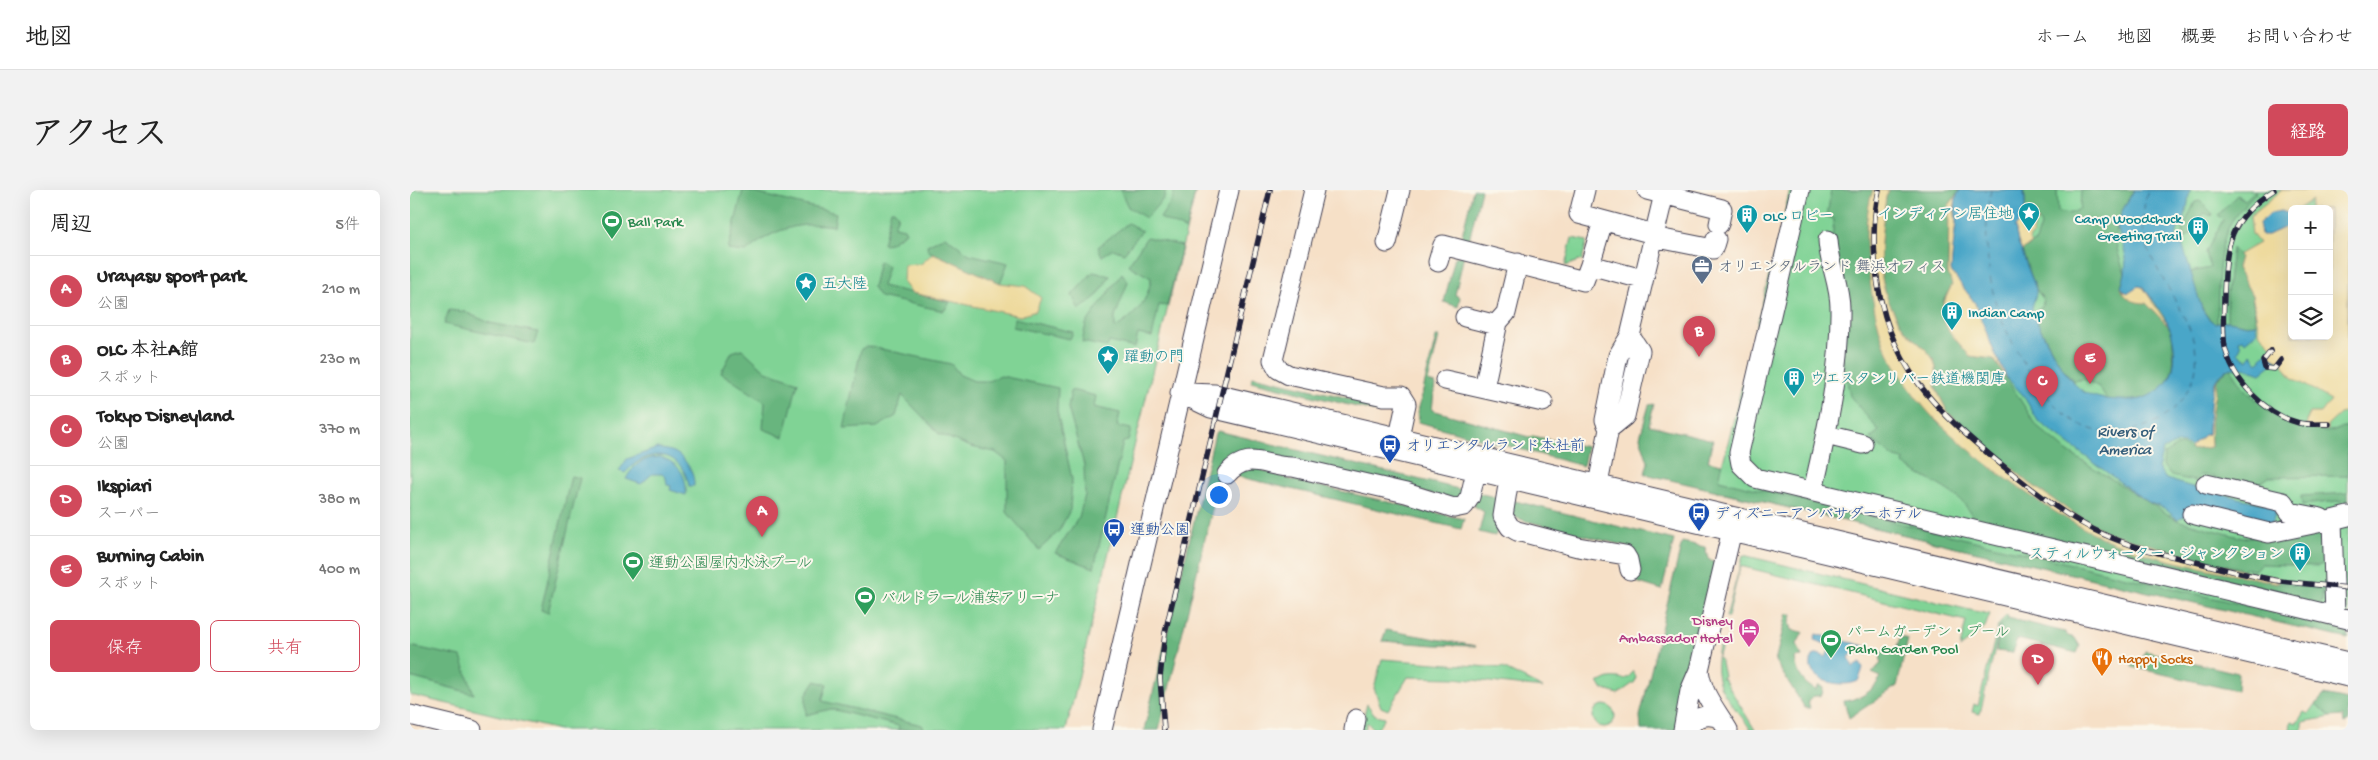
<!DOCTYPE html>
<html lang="ja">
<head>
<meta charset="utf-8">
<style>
  body { margin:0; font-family:"Gochi Hand","Klee One",sans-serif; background:#f2f2f2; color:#222 }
  .controls { position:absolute; right:15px; top:15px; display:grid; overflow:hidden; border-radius:8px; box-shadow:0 5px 20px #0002 }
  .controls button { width:45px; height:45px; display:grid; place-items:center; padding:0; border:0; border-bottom:1px solid #e0e0e0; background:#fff; color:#222; font:25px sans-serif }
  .you { position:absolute; left:808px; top:304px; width:18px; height:18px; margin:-12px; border:4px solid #fff; border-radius:50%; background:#1a73e8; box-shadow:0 0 0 8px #1a73e833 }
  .badge { display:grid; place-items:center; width:32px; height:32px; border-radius:50%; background:#d1495b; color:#fff; font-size:16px; font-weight:700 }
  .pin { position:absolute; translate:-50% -41px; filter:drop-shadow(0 1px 2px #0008) }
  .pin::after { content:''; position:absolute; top:26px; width:18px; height:15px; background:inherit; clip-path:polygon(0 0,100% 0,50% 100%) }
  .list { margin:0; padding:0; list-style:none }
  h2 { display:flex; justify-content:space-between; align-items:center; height:65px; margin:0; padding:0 20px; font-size:21px }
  h2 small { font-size:16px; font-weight:400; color:#767676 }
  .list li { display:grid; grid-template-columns:32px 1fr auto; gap:15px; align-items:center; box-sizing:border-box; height:70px; padding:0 20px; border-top:1px solid #e0e0e0 }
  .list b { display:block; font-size:19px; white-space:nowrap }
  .list p { margin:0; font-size:16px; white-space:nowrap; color:#767676 }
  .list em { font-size:16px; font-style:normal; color:#767676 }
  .actions { display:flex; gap:10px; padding:15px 20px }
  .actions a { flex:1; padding:11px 0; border:1px solid #d1495b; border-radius:8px; text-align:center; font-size:18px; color:#d1495b }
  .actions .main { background:#d1495b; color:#fff }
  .icon { flex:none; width:28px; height:28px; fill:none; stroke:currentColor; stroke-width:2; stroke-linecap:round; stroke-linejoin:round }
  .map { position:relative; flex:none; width:1938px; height:540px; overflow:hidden; border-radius:8px }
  header { display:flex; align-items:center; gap:30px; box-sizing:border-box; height:70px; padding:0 25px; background:#fff; border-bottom:1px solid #e0e0e0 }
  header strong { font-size:24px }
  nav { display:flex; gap:28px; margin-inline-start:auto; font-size:18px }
  .intro { display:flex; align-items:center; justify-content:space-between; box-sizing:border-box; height:120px; padding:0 30px }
  h1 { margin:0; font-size:35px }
  .button { padding:12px 22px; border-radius:8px; background:#d1495b; color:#fff; font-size:18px; font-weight:700 }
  main { display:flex; gap:30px; padding:0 30px }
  aside { flex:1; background:#fff; border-radius:8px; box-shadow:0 5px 20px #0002 }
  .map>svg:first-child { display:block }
  .green { fill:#80d395; stroke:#517a68; fill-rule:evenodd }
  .forest { fill:#68b57e; stroke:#456c5c }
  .sand { fill:#eeda9e; stroke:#887e6c; fill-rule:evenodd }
  .water { fill:#49a6c8; stroke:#366482 }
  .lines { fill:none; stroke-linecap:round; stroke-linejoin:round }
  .ferry { stroke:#345d7a; stroke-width:1; stroke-dasharray:6 5; stroke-linecap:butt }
  .minor-casing { stroke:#423e50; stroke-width:21 }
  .minor { stroke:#fff; stroke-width:19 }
  .rail-casing { stroke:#22223b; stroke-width:5.5 }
  .rail { stroke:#fbf7ec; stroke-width:4; stroke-dasharray:11; stroke-linecap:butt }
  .labels { text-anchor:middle; stroke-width:4; stroke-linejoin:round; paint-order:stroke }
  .culture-label { font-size:15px; fill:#0d838f; stroke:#fbf7ec; text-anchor:start }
  .leisure-label { font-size:15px; fill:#27864d; stroke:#fbf7ec; text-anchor:start }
  .service-label { font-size:15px; fill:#4e5e75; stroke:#fbf7ec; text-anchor:start }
  .transit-label { font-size:15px; fill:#164399; stroke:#fbf7ec; text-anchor:start }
  .hotel-label { font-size:15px; fill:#b23c85; stroke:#fbf7ec; text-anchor:end }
  .food-label { font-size:15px; fill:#c56008; stroke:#fbf7ec; text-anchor:start }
  .water-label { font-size:16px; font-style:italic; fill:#345d7a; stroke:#fbf7ec }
</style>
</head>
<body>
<header>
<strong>地図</strong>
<nav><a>ホーム</a><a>地図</a><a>概要</a><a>お問い合わせ</a></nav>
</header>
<div class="intro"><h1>アクセス</h1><a class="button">経路</a></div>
<main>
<aside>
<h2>周辺<small>5件</small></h2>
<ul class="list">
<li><span class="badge">A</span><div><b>Urayasu sport park</b><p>公園</p></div><em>210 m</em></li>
<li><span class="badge">B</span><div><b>OLC 本社A館</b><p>スポット</p></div><em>230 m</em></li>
<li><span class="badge">C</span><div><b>Tokyo Disneyland</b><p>公園</p></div><em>370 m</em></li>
<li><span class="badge">D</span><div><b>Ikspiari</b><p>スーパー</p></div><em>380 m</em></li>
<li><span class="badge">E</span><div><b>Burning Cabin</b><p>スポット</p></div><em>400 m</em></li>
</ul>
<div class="actions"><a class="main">保存</a><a>共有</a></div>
</aside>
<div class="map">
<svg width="1938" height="540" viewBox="0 0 1938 540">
  <rect width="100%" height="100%" fill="#fbf7ec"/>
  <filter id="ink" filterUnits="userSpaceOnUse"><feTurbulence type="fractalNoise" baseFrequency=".02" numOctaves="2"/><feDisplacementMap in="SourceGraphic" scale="10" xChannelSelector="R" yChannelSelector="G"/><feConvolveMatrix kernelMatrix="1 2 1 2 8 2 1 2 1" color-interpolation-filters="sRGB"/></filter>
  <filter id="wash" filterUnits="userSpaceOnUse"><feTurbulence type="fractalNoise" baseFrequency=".0096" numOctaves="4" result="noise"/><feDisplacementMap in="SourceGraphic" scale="20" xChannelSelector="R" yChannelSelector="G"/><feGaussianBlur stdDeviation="1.12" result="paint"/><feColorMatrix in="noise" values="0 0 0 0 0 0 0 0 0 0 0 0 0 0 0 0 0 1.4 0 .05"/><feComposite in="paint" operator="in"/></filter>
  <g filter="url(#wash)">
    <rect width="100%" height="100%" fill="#f6e0c7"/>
    <path class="green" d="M0,0H786L656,540H149L0,505Z
      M1380,0H1938V448L1306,301ZM1882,19H1919V146H1882Z
      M1162,48L1177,51L1172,70L1155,76Z
      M1333,365L1564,421L1580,424L1575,437L1550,458L1556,431L1330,376L1318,427H1316Z
      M1597,424L1598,428L1590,436L1570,524L1562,522L1564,514L1568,516L1588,436Z
      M1310,452L1311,460L1307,468L1310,469L1314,486L1311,488L1314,489L1345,540H1341C1317,504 1299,500 1310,452Z
      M972,469L1093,478L1133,498L1045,488L998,487L978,520L971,517L964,498Z
      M1223,481L1226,487L1225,492L1208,504L1192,499L1188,492C1193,492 1196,488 1200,488C1211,486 1216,494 1223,481Z
      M957,514L965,525L975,527L967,540H964L957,532L955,540H950Z
      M1906,514L1921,527L1892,532V540H1880L1881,531L1887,533L1894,522L1899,524Z
      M1183 526a11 11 0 1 1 22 0a11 11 0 1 1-22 0Z"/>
    <path class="forest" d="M333,0L426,23L424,36C390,31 362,39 336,62L318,60Z
      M710,0H756L754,8L736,28L718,17Z
      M765,0H786L776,40L750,28L762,10Z
      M1063,0H1071L1059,51L1051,49Z
      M1421,0H1463L1457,65L1495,191L1527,232L1614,301L1660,330L1741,365L1869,393L1912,399V412L1908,416L1564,331C1554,301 1517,292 1493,274L1494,270L1485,268L1460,248L1469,241L1440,206L1433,171L1422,52L1424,29L1417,27Z
      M1479,0H1550L1539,15L1538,83L1542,95L1533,111L1560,166L1584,169L1627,236L1658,262L1767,330L1833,348L1907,339L1913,346L1915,373L1908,376L1850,374L1845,380L1835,378L1832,379L1743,357L1698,343L1664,324L1618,292L1538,223L1525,196C1532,164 1512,160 1495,140C1489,132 1482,119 1478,110C1465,78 1472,40 1476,7Z
      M1613,0H1647L1648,21C1657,25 1663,24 1670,18L1671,0H1724C1704,33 1700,46 1715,83L1711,97C1727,107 1751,120 1760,139C1763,146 1763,154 1763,161C1768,203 1732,215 1697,210L1689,197L1674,189L1664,191L1652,178L1622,123L1632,116L1633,109L1626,99L1612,61L1626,51L1631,36L1629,31L1615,27V8Z
      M1845,1L1846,3C1837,12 1825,24 1819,36C1806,63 1809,102 1807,132L1804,133C1789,122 1786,99 1780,82L1800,78L1796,62L1813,30L1808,25L1827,5L1835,10Z
      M1790,11L1802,23L1801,26L1794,23L1786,42L1774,48L1772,40L1785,12Z
      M481,20H484L488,25L484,36L494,38L496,42L480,53L473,54Z
      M718,33L732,41L714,63L703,59L692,66L688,57Z
      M535,46L559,64L598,73L590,93L518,61L517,55Z
      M737,47L772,56L757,116L749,115L742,147L728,144L725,158L699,152L697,157L672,152L676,134L712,83L718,92L705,127V138C725,126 738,112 741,88L718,75Z
      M1822,58L1830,67L1827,78L1842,105L1846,134L1837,135L1817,131V102Z
      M1054,65L1045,105L1050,107L1048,117L1034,112L1045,67Z
      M469,71L478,76L472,96L540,112L534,121L470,107L463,97Z
      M683,82L700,86L688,105L669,120L662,105Z
      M39,120L55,122L80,133L128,142L124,154L34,134Z
      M604,128L658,141L663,142L660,149L603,137Z
      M1026,147H1029L1018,192L1025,194L1022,220L1119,247L1123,246L1177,257L1173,276L1008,232L1009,226L1007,225Z
      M457,156L541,174L550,185L564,191H578L591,186L648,198L647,221L662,289L660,320L649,341L629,360L597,322V271L585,262L561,257L529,244L492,205L486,226L467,237L434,239L451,159Z
      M332,159L356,181L388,192L374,247L353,239L355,212L311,183L322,162Z
      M1820,177L1836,201L1857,219L1879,232L1916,242L1938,237V286L1859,287L1843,298L1816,296L1804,286L1790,285L1785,291L1761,286L1753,276L1754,264L1767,256L1772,255L1781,260L1801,257L1800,233L1807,189Z
      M843,186L973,216L971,223L841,191Z
      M661,200L686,206L684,217L710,223L707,236L721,239L718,251L713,252L684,378L645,363L669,327L675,305L674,275L658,218Z
      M1244,214L1239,235L1303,250L1298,271L1312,274L1309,290L1938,440V449L1235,284L1238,272L1230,247L1239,215Z
      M808,241L1053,300L1051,307L1047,310L839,262L822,266L812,278L749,540H734L805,243Z
      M846,278L882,290L1054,329L1051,339L826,286L829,281Z
      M161,286L170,288L138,423L131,420Z
      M1068,303L1089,308V337L1085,346L1069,342L1074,322L1064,316Z
      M1938,303V310L1892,315L1891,306Z
      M1101,310L1264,350L1252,400L1226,392V378L1216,356L1116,331L1104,327L1100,317Z
      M1272,352L1295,357L1298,369L1305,373L1266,540H1231L1230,526Z
      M1377,423L1382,425L1380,433L1382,440L1393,442L1387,454L1392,467L1385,468C1387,483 1392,493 1406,500L1409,495L1413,498L1412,505C1406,507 1402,504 1398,512L1400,518H1395L1365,471Z
      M1598,428L1655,442L1658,446L1665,448L1670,456L1667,463L1607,449L1603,463L1586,461L1590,436Z
      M976,440L1066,456L1025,455L972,451Z
      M1490,447L1498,449L1487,496L1439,528L1434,511C1451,509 1462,502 1471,487L1462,483L1471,473L1470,462L1486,460Z
      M0,456L51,467L64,504L0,487Z
      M1735,461L1828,483L1827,501L1722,477L1723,472L1731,474Z
      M405,491L417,494L412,511L512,535L515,540H488L489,536L421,519L396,525V505Z
      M1914,505L1938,510V532L1934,533L1933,526L1921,527L1906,514Z"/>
    <path class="sand" d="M1463,0H1479L1476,7C1472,40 1465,79 1478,110C1482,119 1489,132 1495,140C1512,160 1532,163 1525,197L1538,223L1618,292L1664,324L1698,343L1822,378L1869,388V393C1812,381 1746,372 1693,348C1641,324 1571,273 1529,233C1511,217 1485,179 1475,156C1466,132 1462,108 1459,82C1455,57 1454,25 1463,0Z
      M1872,0H1938V221L1930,224L1917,236V240L1896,237L1899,223H1911L1921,210L1881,187L1871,171L1859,166V161L1864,158L1850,144L1842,105L1827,78L1830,67L1828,65L1849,53L1842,44L1840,26ZM1902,10L1900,17L1902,19H1919V146H1882V34L1858,45L1850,40L1852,37L1870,21L1881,24L1882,19H1888Z
      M1547,5L1544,19L1546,30L1541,81L1565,113L1583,159L1597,188H1596L1584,169L1560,166C1538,140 1522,130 1542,95L1538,83L1539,15Z
      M1615,27L1629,31L1624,35L1622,43L1623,45L1620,47L1619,50L1622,53L1612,61L1608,52L1605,37Z
      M523,63L590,93L615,96L631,108L626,121L610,126L502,103L493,92L494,75L511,74Z
      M1728,96L1733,97L1759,137L1736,113C1724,113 1714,109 1711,97L1714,102Z
      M1807,189L1800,233L1801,257L1781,260L1780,257L1794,245L1798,244L1800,206Z"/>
    <path class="water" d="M1550,0H1613L1615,8V27L1605,37L1608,52L1626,99C1627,109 1621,113 1622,123C1634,144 1654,189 1674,202C1688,210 1704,210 1719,210C1731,211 1737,207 1747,201C1768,189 1767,159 1760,139C1754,124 1743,110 1733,97L1728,96L1717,103L1711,97L1715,83L1716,67L1707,37L1712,21L1724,0H1780C1778,9 1778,19 1774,28C1770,36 1760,47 1773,56L1792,119L1798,128L1804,133L1819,131L1837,135L1846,134L1847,142L1835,152L1833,149L1829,150L1831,156L1828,163L1838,170L1841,164L1848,173L1853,169L1851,167L1859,161V166L1866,169V171L1851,183C1818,170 1801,181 1800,218C1800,226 1797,235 1798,244L1794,245L1780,257C1769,250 1764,254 1753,260L1748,278L1756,289L1782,297L1867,317L1861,337L1777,325L1767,329L1754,318L1740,313L1726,304L1628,231L1613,205L1597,188L1583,159L1565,113L1541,81C1542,65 1544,49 1546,34C1547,21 1542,11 1550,0Z
      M1870,21L1882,24V34L1858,45H1851L1849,33L1861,23Z
      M248,258C253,260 260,260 264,262C276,268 285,284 284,296H279C271,258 238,257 215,283L209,281L217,269Z
      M250,267C269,273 277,285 276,305L260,300L261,296L257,295L256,288L252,284H242L231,294L216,289C224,274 233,268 250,267Z
      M1406,444L1459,457L1458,464L1445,462L1439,467L1443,477L1450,473L1453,479L1448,491C1433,499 1390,491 1403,466L1408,464L1416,467L1421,456L1404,450Z"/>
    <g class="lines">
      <path class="ferry" d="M1581,0C1574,32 1576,70 1583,102C1588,127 1600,149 1613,171C1639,214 1672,257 1730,238C1755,230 1771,217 1782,192C1803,143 1743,91 1734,45C1731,31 1734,14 1738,0"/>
    </g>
  </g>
  <g filter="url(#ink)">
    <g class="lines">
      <g class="minor-casing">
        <path id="minor" d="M904,0L863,170L868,179L879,185L974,206H991L996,214L989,247
          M1175,0L1169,24L1244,44
          M1237,0L1312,19L1309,34
          M1390,0L1329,263L1331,274L1345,288L1938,429
          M1243,47L1303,59L1306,49
          M977,53L990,0
          M1028,72L1033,55L1174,91L1180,75L1232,89
          M1180,75L1193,31
          M1055,127L1087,135
          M1035,190L1133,212
          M1074,198L1088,132L1096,123L1108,73
          M770,203L801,218L1938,487
          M776,203L805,204L1938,472
          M1199,239L1195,230L1208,166L1220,146
          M1416,245L1453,254
          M817,284C839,259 856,278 883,277L996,303L1044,318L1054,316L1060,307L1066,281
          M1099,289L1093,326L1100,337L1107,341L1168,357L1215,365L1218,370L1220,380
          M1796,294L1873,312L1880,322L1911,328
          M1403,301C1417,241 1431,179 1430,117C1430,95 1419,73 1418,50
          M1186,304L1199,239L1215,226L1230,161L1220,146L1255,0
          M1782,324L1859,343L1922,330
          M1925,426L1922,330L1938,326
          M1289,480C1292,505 1306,519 1318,540
          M0,525L62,540
          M692,540L819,0
          M944,540L946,529
          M1273,540L1280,501L1289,480L1322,340
          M1276,540C1285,528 1294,522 1310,528"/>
      </g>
      <use href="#minor" class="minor"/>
      <g class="rail-casing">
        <path id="rail" d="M1469,0C1463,26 1463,53 1466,79C1475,175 1527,222 1598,280C1628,304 1660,330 1695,345C1722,357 1750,364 1778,370C1809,378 1839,386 1870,391C1893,394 1915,395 1938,398
          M1864,0C1819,29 1816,53 1814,104C1814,121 1812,139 1815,157C1822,190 1856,225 1889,233C1898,235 1910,234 1919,234
          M1861,161L1853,171L1855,178L1864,179L1871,170
          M754,540L750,488L755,443L860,0"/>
      </g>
      <use href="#rail" class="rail"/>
    </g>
  </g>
  <defs>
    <g id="sight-pin" transform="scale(1.125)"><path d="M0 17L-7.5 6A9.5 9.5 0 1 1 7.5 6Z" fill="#0f9aa8" stroke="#fbf7ec"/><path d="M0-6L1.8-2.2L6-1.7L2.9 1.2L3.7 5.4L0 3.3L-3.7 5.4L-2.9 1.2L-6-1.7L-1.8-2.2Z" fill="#fff"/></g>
    <g id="building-pin" transform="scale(1.125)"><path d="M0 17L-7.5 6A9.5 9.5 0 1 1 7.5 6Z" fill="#0f9aa8" stroke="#fbf7ec"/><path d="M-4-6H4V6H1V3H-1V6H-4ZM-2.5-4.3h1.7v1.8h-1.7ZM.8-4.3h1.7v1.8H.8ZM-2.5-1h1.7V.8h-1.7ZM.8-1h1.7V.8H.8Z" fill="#fff"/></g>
    <g id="stadium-pin" transform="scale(1.125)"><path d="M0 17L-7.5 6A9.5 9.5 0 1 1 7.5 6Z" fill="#2e9e5b" stroke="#fbf7ec"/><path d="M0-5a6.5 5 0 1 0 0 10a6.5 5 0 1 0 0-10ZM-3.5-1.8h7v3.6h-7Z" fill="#fff"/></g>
    <g id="office-pin" transform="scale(1.125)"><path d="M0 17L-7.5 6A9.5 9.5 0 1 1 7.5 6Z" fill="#5c6f8a" stroke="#fbf7ec"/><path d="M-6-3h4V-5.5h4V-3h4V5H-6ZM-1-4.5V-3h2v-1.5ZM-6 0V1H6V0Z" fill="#fff"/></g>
    <g id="bus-pin" transform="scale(1.125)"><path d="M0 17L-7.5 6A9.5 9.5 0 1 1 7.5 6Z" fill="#1a4fb4" stroke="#fbf7ec"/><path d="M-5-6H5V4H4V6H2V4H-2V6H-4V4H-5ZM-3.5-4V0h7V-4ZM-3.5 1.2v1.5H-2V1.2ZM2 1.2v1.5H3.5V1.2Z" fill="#fff"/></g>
    <g id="hotel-pin" transform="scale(1.125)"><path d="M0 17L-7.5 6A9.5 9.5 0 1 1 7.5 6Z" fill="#d1479c" stroke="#fbf7ec"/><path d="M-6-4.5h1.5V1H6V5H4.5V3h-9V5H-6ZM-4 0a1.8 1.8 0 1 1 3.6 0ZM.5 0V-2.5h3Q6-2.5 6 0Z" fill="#fff"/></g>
    <g id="restaurant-pin" transform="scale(1.125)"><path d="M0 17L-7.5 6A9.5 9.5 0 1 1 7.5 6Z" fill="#e8710a" stroke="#fbf7ec"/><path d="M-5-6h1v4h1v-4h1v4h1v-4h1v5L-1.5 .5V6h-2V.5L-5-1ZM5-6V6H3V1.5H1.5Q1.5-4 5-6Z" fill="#fff"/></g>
  </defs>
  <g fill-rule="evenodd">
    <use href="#sight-pin" x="1619" y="23"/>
    <use href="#building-pin" x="1337" y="25"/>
    <use href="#stadium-pin" x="202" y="31"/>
    <use href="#building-pin" x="1788" y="37"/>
    <use href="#office-pin" x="1292" y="76"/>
    <use href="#sight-pin" x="396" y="93"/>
    <use href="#building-pin" x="1542" y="122"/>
    <use href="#sight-pin" x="698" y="166"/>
    <use href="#building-pin" x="1384" y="188"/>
    <use href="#bus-pin" x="980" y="255"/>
    <use href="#bus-pin" x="1289" y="323"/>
    <use href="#bus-pin" x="704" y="339"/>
    <use href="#building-pin" x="1890" y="363"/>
    <use href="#stadium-pin" x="223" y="372"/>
    <use href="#stadium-pin" x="455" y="407"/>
    <use href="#hotel-pin" x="1339" y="439"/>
    <use href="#stadium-pin" x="1421" y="450"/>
    <use href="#restaurant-pin" x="1692" y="468"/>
  </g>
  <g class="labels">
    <g class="culture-label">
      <text x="1603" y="28" text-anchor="end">インディアン居住地</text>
      <text x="1353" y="30">OLC ロビー</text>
      <text x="1772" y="33" text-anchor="end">Camp Woodchuck<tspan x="1772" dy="17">Greeting Trail</tspan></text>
      <text x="412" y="98">五大陸</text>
      <text x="1558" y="127">Indian Camp</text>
      <text x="714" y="171">躍動の門</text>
      <text x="1400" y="193">ウエスタンリバー鉄道機関庫</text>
      <text x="1874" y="368" text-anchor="end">スティルウォーター・ジャンクション</text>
    </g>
    <g class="leisure-label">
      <text x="218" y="36">Ball Park</text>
      <text x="239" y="377">運動公園屋内水泳プール</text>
      <text x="471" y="412">バルドラール浦安アリーナ</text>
      <text x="1437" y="446">パームガーデン・プール<tspan x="1437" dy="17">Palm Garden Pool</tspan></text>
    </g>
    <g class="service-label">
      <text x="1308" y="81">オリエンタルランド 舞浜オフィス</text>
    </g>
    <g class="transit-label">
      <text x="996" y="260">オリエンタルランド本社前</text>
      <text x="1305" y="328">ディズニーアンバサダーホテル</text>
      <text x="720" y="344">運動公園</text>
    </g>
    <g class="hotel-label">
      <text x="1323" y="435">Disney<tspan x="1323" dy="17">Ambassador Hotel</tspan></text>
    </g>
    <g class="food-label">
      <text x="1708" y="473">Happy Socks</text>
    </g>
    <g class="water-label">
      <text x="1715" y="246">Rivers of<tspan x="1715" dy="18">America</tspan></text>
    </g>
  </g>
</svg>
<div class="controls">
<button>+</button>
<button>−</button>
<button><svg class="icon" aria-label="layers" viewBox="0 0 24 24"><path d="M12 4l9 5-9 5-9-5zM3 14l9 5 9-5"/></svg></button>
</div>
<div class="you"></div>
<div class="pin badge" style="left:352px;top:347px">A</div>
<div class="pin badge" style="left:1289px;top:167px">B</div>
<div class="pin badge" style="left:1632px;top:217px">C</div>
<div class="pin badge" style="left:1628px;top:495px">D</div>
<div class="pin badge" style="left:1680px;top:194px">E</div>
</div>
</main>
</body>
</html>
